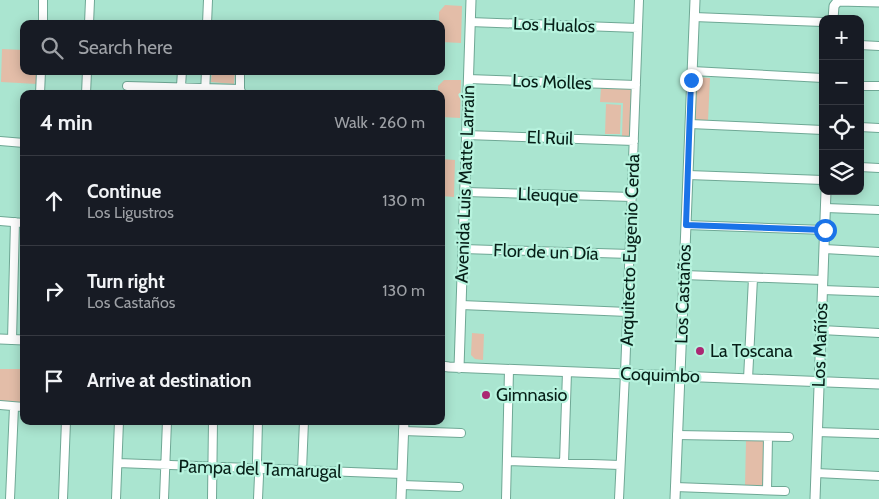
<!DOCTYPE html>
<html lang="en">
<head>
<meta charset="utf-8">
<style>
  body { margin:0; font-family:Cabin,sans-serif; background:#20242c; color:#f1f3f6 }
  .controls { position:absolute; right:15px; top:15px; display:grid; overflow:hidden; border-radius:10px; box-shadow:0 2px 12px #0003 }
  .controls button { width:45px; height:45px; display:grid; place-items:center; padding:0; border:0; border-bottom:1px solid #363941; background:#171b24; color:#f1f3f6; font:25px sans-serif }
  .stop { position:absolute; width:15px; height:15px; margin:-11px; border:4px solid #1a73e8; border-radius:50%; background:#fff }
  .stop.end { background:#1a73e8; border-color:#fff; box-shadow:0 1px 5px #0008 }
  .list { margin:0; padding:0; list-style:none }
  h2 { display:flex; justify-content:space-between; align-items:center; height:65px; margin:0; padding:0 20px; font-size:21px }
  h2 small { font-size:16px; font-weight:400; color:#9ea1a6 }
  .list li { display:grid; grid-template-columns:32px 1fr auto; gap:15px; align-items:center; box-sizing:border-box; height:90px; padding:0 20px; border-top:1px solid #363941 }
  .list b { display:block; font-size:19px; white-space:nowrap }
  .list p { margin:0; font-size:16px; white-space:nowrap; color:#9ea1a6 }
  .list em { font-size:16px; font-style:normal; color:#9ea1a6 }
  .icon { flex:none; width:28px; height:28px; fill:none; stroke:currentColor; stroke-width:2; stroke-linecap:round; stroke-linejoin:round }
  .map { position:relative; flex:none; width:879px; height:499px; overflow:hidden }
  .search { position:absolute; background:#171b24; box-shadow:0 2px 12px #0003; left:20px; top:20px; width:425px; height:55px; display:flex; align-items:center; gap:12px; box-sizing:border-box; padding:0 18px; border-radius:10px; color:#9ea1a6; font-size:19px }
  .panel { position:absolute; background:#171b24; box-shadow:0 2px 12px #0003; left:20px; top:90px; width:425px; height:335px; border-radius:10px }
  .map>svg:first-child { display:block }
  .green { fill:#e3bda8 }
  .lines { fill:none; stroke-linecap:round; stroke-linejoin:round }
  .minor-casing { stroke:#6fa895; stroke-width:10 }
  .tertiary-casing { stroke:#6fa895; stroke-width:11 }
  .minor { stroke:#fff; stroke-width:8 }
  .tertiary { stroke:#fff; stroke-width:9 }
  .route { stroke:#1a73e8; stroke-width:6 }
  .poi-dot { fill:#ab2873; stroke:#b7f3de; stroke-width:2 }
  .labels { text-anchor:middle; stroke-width:4.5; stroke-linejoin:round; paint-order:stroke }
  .street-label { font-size:18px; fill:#061e17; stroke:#b7f3de }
  .poi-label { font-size:18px; fill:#061e17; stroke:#b7f3de; text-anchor:start }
</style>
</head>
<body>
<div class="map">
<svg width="879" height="499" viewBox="0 0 879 499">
  <rect width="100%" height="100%" fill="#aae5d0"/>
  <path class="green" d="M445,5L462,6L461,43L441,42V24H439V12Z
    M2,49L24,50V71H37V84L1,82Z
    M212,71H235L234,84L211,82Z
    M696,77L710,78L708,121H695Z
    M444,80H461L460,118L441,117V94H438V86Z
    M601,88L632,89L630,136H622L623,103L600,102Z
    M606,104L621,105L620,134H605Z
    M441,159L455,160L454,197L441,196Z
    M472,333L484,334L483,360L475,359L471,355Z
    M0,369H24V403L0,402Z
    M746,441H765L764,487L745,486Z"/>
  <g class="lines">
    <g class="minor-casing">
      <path id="minor" d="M694,17L823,22
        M470,22L638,28
        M43,24V0
        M89,24L90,0
        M207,24L208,0
        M860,45L879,46
        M240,71V89L242,94
        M692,71L823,78
        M468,79L636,85
        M127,86L240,89
        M181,86L182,71
        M860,86H879
        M40,94L41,71
        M86,94L87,71
        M205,94L206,71
        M690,124L823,130
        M860,127L879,128
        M466,135L634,141
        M0,141L24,143
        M860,167L879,168
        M688,175L823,180
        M465,192L632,197
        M826,208L879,210
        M0,221L24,223
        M686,225L825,230
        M463,249L630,254
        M824,249L879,252
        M684,275L823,280
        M822,290L879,292
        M461,305L628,312
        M821,330L879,333
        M12,340L15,222
        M748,379L753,278
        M0,405L24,407
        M403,431L461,433
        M817,432L879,434
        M677,435L789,437
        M507,461L620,465
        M118,463L402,474
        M564,463L567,372
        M302,470L304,421
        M816,473L879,476
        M402,485L459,487
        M675,487L785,491
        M767,490L768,437
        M10,499L14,407
        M63,499L66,421
        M116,499L119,421
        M164,499L167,421
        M212,499L213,421
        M258,499L259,476L257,461L258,421
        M506,499L509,370
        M619,499L625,374L639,0"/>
    </g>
    <g class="tertiary-casing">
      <path id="tertiary" d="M833,19L834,6L838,1L879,2
        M0,339L24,340
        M441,366L449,367L879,384
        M459,368L471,0
        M401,499L404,421
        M675,499L695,0
        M815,499L826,191"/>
    </g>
    <use href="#minor" class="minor"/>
    <use href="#tertiary" class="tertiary"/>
  </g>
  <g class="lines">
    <path class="route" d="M691,80L686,225L825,230"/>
  </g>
  <g class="poi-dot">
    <circle cx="700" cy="351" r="5"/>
    <circle cx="486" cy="395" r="5"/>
  </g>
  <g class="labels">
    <g class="street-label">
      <text transform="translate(554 25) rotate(2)" y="6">Los Hualos</text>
      <text transform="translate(552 82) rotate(2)" y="6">Los Molles</text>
      <text transform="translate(550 138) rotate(2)" y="6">El Ruil</text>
      <text transform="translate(465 184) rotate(-88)" y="6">Avenida Luis Matte Larraín</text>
      <text transform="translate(548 195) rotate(2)" y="6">Lleuque</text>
      <text transform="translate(630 250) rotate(-88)" y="6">Arquitecto Eugenio Cerda</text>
      <text transform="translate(546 252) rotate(2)" y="6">Flor de un Día</text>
      <text transform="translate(683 294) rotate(-88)" y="6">Los Castaños</text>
      <text transform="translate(820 345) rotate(-88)" y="6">Los Mañíos</text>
      <text transform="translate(660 375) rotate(2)" y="6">Coquimbo</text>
      <text transform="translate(260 469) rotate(2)" y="6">Pampa del Tamarugal</text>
    </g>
    <g class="poi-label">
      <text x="710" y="357">La Toscana</text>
      <text x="496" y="401">Gimnasio</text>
    </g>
  </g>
</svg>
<div class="controls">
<button>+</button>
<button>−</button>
<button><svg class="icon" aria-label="locate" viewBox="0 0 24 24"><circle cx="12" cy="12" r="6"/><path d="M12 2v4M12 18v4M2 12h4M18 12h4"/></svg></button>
<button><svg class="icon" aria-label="layers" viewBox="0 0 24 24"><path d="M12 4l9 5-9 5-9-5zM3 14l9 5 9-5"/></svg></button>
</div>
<div class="stop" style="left:825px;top:230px"></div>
<div class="stop end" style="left:691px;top:80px"></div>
<div class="search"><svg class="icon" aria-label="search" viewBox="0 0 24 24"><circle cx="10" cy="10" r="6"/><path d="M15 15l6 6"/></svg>Search here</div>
<section class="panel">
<h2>4 min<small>Walk · 260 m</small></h2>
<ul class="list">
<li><svg class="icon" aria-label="ahead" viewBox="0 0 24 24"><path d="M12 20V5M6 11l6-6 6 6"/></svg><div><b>Continue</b><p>Los Ligustros</p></div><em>130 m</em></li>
<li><svg class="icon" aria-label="right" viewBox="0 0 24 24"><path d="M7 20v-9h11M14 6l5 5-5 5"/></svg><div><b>Turn right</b><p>Los Castaños</p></div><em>130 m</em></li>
<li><svg class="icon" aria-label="arrive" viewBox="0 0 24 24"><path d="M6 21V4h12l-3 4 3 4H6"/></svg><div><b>Arrive at destination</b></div></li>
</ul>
</section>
</div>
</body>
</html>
